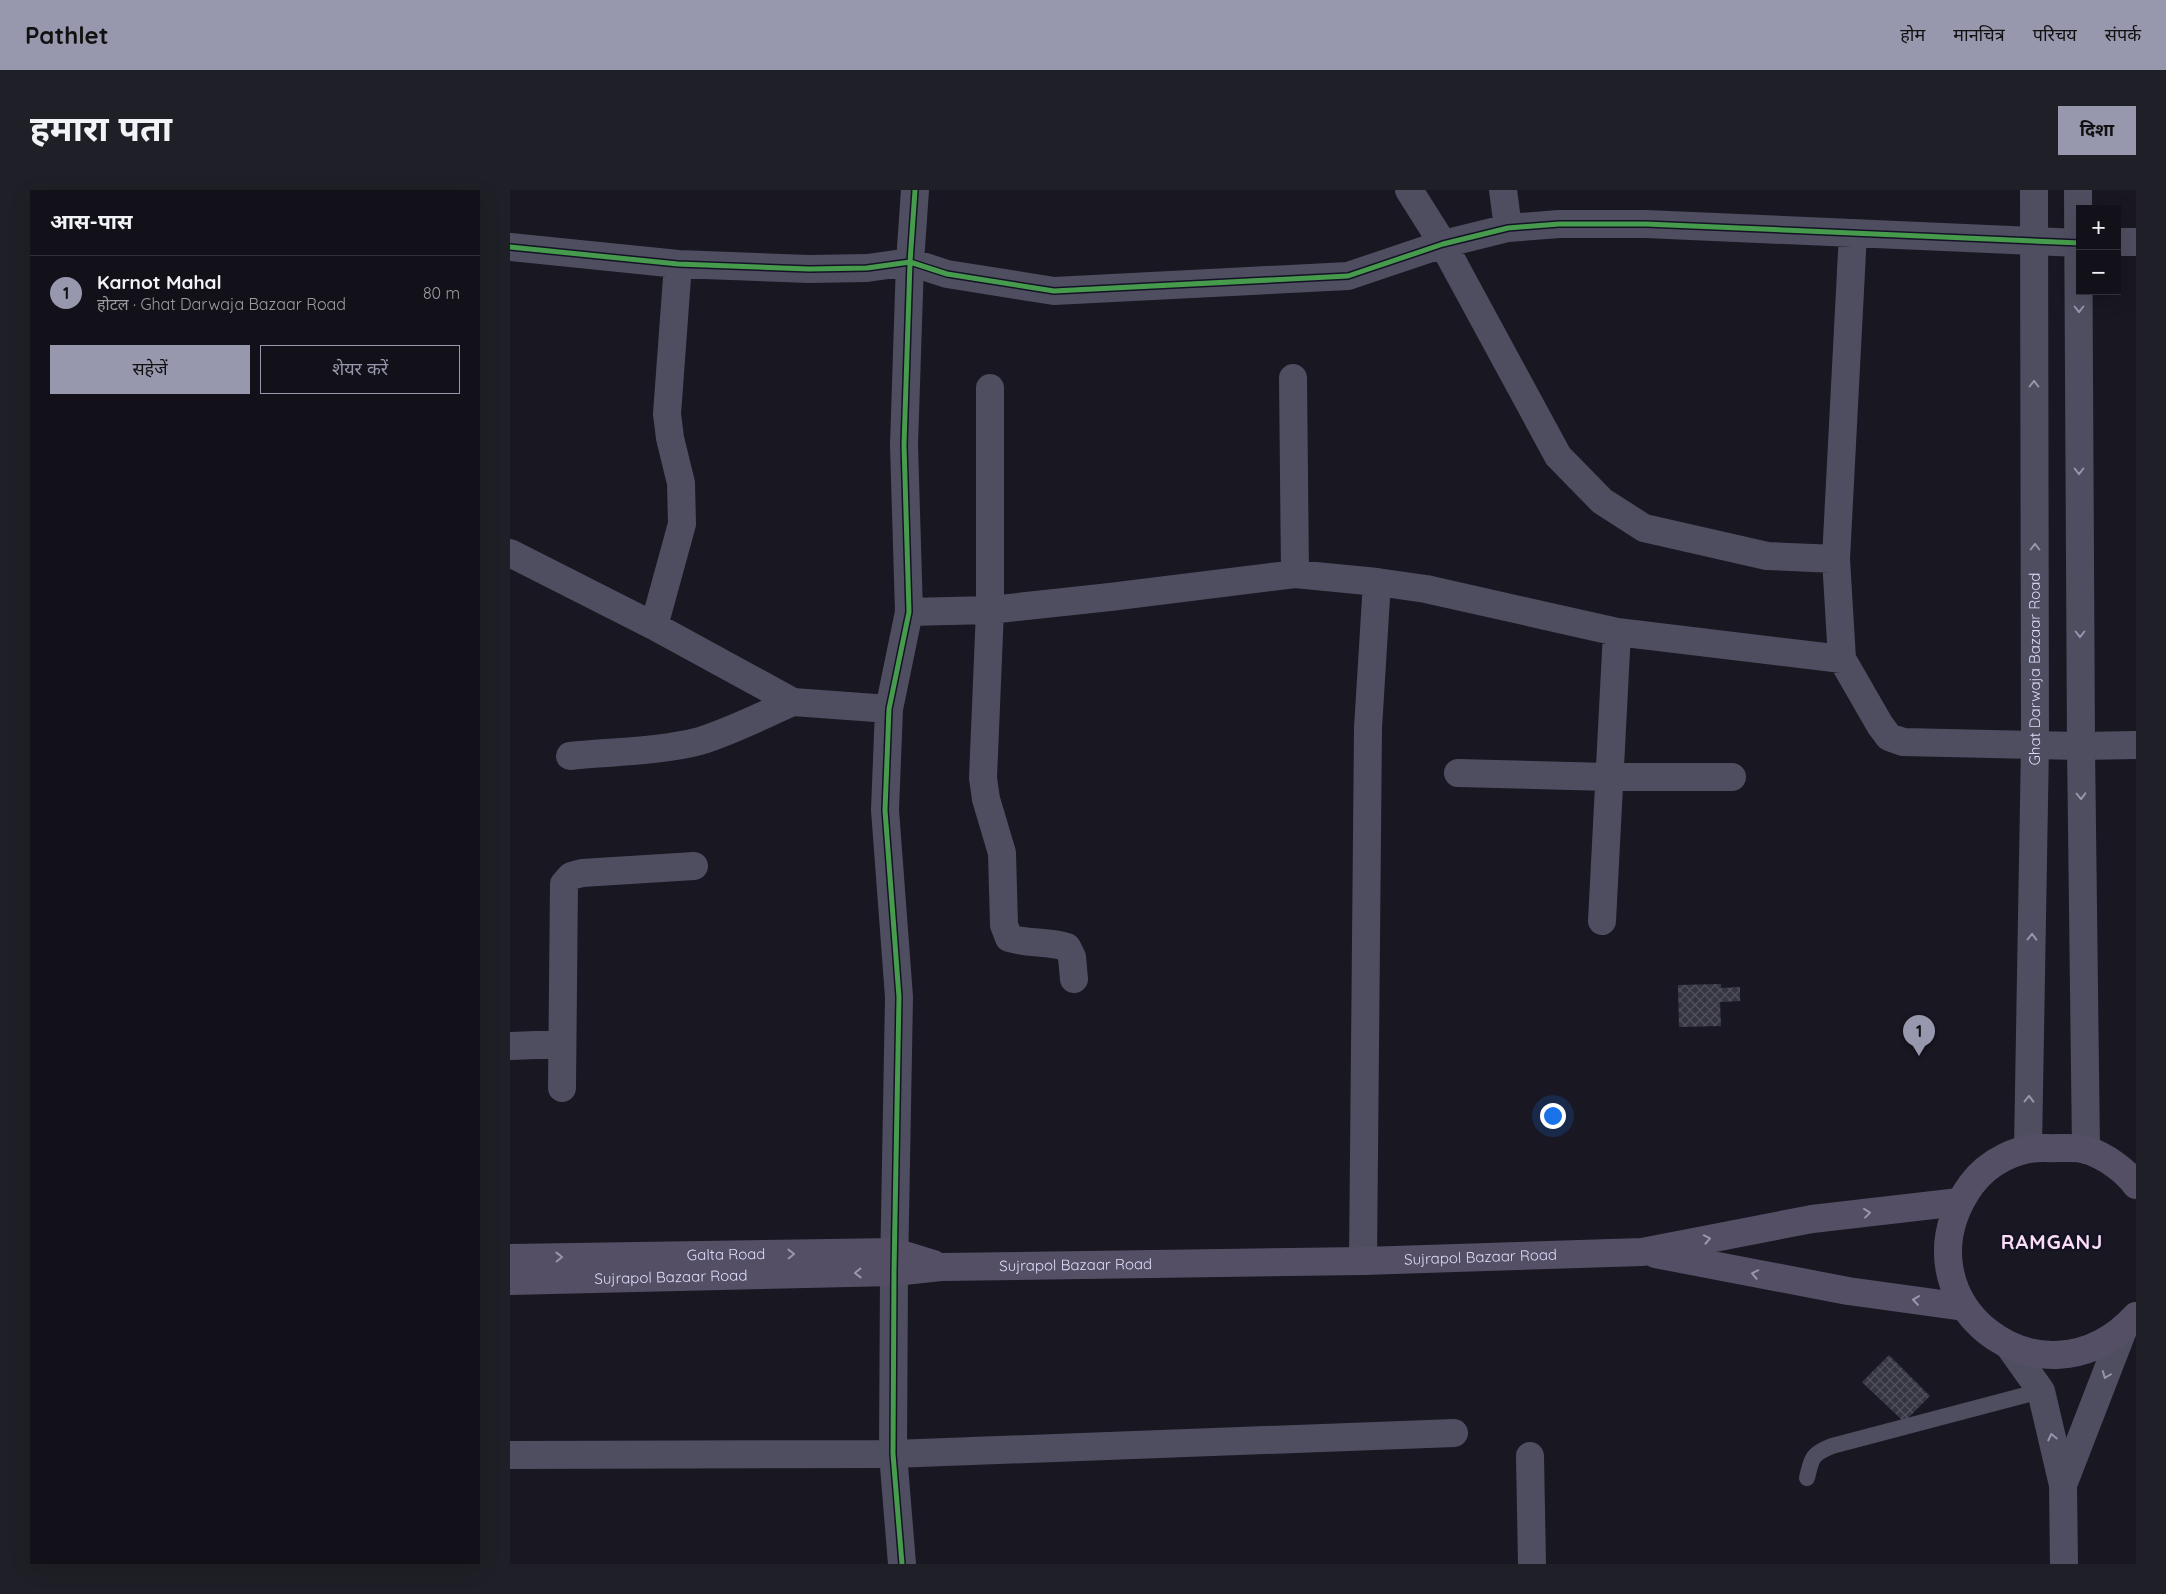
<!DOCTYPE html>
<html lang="hi">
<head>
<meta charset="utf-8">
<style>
  body { margin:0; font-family:Quicksand,"Noto Sans Devanagari",sans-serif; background:#1f1f27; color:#f1f3f6 }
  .controls { position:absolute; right:15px; top:15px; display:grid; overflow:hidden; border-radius:0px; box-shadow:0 5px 20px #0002 }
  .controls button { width:45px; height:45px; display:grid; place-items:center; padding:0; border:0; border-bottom:1px solid #313139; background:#12111a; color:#f1f3f6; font:25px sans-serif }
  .you { position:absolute; left:1042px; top:925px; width:18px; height:18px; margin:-12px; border:4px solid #fff; border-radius:50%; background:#1a73e8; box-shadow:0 0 0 8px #1a73e833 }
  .badge { display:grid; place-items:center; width:32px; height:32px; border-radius:50%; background:#9797ae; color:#111; font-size:16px; font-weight:700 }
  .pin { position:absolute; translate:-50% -41px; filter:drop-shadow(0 1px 2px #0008) }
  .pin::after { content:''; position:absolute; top:26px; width:18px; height:15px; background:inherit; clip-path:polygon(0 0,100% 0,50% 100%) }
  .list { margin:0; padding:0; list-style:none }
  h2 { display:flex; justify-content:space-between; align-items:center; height:65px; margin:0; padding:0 20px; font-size:21px }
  h2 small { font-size:16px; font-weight:400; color:#9c9da2 }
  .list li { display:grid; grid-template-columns:32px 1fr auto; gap:15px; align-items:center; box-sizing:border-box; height:75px; padding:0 20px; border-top:1px solid #313139 }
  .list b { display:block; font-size:19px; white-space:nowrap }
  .list p { margin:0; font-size:16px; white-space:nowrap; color:#9c9da2 }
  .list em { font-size:16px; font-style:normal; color:#9c9da2 }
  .actions { display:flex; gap:10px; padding:15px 20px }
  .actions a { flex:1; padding:11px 0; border:1px solid #9797ae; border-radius:0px; text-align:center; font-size:18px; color:#9797ae }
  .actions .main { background:#9797ae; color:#111 }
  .map { position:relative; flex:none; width:1626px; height:1374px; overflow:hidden; border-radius:0px }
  header { display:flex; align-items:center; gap:30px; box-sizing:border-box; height:70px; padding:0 25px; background:#9797ae; color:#111 }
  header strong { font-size:24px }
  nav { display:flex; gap:28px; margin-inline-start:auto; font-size:18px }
  .intro { display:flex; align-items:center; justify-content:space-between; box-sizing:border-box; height:120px; padding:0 30px }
  h1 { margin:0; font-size:35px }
  .button { padding:12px 22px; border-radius:0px; background:#9797ae; color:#111; font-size:18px; font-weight:700 }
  main { display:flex; gap:30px; padding:0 30px }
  aside { flex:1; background:#12111a; border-radius:0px; box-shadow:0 5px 20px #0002 }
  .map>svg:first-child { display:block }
  .building { fill:url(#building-cross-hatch) }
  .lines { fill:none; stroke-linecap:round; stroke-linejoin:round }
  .service { stroke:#4e4e60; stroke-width:16 }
  .minor { stroke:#4e4e60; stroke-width:28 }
  .tertiary { stroke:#4e4e60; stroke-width:28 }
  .primary { stroke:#544f65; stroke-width:28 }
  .cycleway-casing { stroke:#141326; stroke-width:8 }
  .cycleway { stroke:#469c4c; stroke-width:5 }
  .oneway { stroke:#9595ad }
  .oneway2 { stroke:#9896b0 }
  .labels { text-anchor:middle; stroke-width:4.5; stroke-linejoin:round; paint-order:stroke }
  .street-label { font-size:15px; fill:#dcdcfa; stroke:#141326 }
  .district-label { font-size:20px; font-weight:bold; letter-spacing:1px; fill:#fbdef3; stroke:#141326 }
</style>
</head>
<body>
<header>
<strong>Pathlet</strong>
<nav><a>होम</a><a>मानचित्र</a><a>परिचय</a><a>संपर्क</a></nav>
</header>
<div class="intro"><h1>हमारा पता</h1><a class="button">दिशा</a></div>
<main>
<aside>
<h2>आस-पास<small></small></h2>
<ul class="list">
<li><span class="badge">1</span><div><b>Karnot Mahal</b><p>होटल · Ghat Darwaja Bazaar Road</p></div><em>80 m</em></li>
</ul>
<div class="actions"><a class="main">सहेजें</a><a>शेयर करें</a></div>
</aside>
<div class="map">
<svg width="1626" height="1374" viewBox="0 0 1626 1374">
  <defs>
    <pattern id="building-cross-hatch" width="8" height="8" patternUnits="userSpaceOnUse" patternTransform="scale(1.25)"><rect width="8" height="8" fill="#363643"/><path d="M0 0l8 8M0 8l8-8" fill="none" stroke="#52525f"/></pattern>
  </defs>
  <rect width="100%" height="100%" fill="#181722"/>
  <path class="building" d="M1211,794V798L1230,797V811L1210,812L1211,836L1169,837L1168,795Z
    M1379,1165L1420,1206L1394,1232L1352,1192Z"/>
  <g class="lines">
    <path class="service" d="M1297,1288C1302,1267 1302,1264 1322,1256L1531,1201"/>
    <path class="minor" d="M899,0L933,54L1048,266L1092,311L1134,338L1257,366L1326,369
      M993,0L998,38
      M1607,52H1626
      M0,57L168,74L299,79L357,78L400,72L437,84L544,101L838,86L933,54L998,38L1049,34H1136L1570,53
      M783,188L785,384
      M480,198V420L473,588L476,609L492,663L494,735L499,748C518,754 538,751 557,757L562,767L564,789
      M0,363L144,436L283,512L379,519
      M867,392L916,399L1107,442L1332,469L1326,369L1343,43
      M399,422L480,420L600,407L785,384L867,392L858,538L853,1071
      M144,436L172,334L171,293L160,248L157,224L168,74
      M1332,469L1370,535L1379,547L1393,552L1571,556L1626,555
      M60,566C100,562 153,561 190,551C222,541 253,525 283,512
      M948,583L1099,587H1222
      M1092,731L1107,442
      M0,856L52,854
      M52,898L54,694L61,686L72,683L184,676
      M384,1082L389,807L375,620L379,519L399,422L394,255L400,72L405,0
      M0,1265L383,1264L944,1243
      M1020,1266L1022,1374"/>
    <g class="tertiary">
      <path d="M1568,0L1571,556L1576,960"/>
      <path id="s1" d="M1518,958L1525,555L1524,0"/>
      <path d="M384,1082L383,1264L392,1374"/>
      <path d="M1499,1156L1531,1201L1553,1295L1554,1374"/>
      <path d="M1553,1295L1613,1140"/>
    </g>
    <g class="primary">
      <path d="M1626,995C1615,980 1595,966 1577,960C1565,956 1548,959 1536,958C1507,957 1478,972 1461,995C1380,1110 1532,1228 1626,1126"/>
      <path d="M1145,1064L1338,1101L1454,1117"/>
      <path id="s2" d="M0,1068L384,1062L423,1074"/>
      <path id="s3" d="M0,1091L384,1082L431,1077L853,1071L1132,1062L1302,1029L1449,1012"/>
    </g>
    <g class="cycleway-casing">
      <path id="cycleway" d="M0,57L168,74L299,79L357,78L400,72L437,84L544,101L838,86L933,54L998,38L1049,34H1136L1570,53
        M392,1374L383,1264L384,1082L389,807L375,620L379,519L399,422L394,255L400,72L405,0"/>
    </g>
    <use href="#cycleway" class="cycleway"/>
  </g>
  <defs><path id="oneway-chevron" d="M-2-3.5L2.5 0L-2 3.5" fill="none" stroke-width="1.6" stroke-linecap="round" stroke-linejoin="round" transform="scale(1.25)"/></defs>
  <g class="oneway">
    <use href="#oneway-chevron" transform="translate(1569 119) rotate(90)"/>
    <use href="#oneway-chevron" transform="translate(1524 194) rotate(-90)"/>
    <use href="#oneway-chevron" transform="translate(1569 281) rotate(90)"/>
    <use href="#oneway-chevron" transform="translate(1525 357) rotate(-90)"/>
    <use href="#oneway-chevron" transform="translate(1570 444) rotate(90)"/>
    <use href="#oneway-chevron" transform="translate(1571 606) rotate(89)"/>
    <use href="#oneway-chevron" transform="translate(1522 747) rotate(-89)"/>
    <use href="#oneway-chevron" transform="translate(1519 909) rotate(-89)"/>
    <use href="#oneway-chevron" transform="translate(1596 1185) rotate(111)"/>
    <use href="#oneway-chevron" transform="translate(1542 1247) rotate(-103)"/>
  </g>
  <g class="oneway2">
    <use href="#oneway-chevron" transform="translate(1357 1023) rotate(-7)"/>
    <use href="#oneway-chevron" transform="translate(1197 1049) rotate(-11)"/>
    <use href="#oneway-chevron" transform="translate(281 1064) rotate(-1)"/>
    <use href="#oneway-chevron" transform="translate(49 1067) rotate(-1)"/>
    <use href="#oneway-chevron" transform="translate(348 1083) rotate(179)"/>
    <use href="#oneway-chevron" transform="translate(1245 1084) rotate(-169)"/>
    <use href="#oneway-chevron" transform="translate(1406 1110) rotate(-172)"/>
  </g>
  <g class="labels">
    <g class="street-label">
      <text dy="5" stroke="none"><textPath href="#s1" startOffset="479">Ghat Darwaja Bazaar Road</textPath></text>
      <text dy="5" stroke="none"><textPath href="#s2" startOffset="216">Galta Road</textPath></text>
      <text dy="5" stroke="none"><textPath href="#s3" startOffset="971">Sujrapol Bazaar Road</textPath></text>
      <text dy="5" stroke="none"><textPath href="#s3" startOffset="566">Sujrapol Bazaar Road</textPath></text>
      <text dy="5" stroke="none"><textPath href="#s3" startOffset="161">Sujrapol Bazaar Road</textPath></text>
    </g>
    <g class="district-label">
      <text x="1542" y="1059">RAMGANJ</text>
    </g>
  </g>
</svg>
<div class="controls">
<button>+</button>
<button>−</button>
</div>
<div class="you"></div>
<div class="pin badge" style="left:1409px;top:866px">1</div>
</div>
</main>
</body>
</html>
